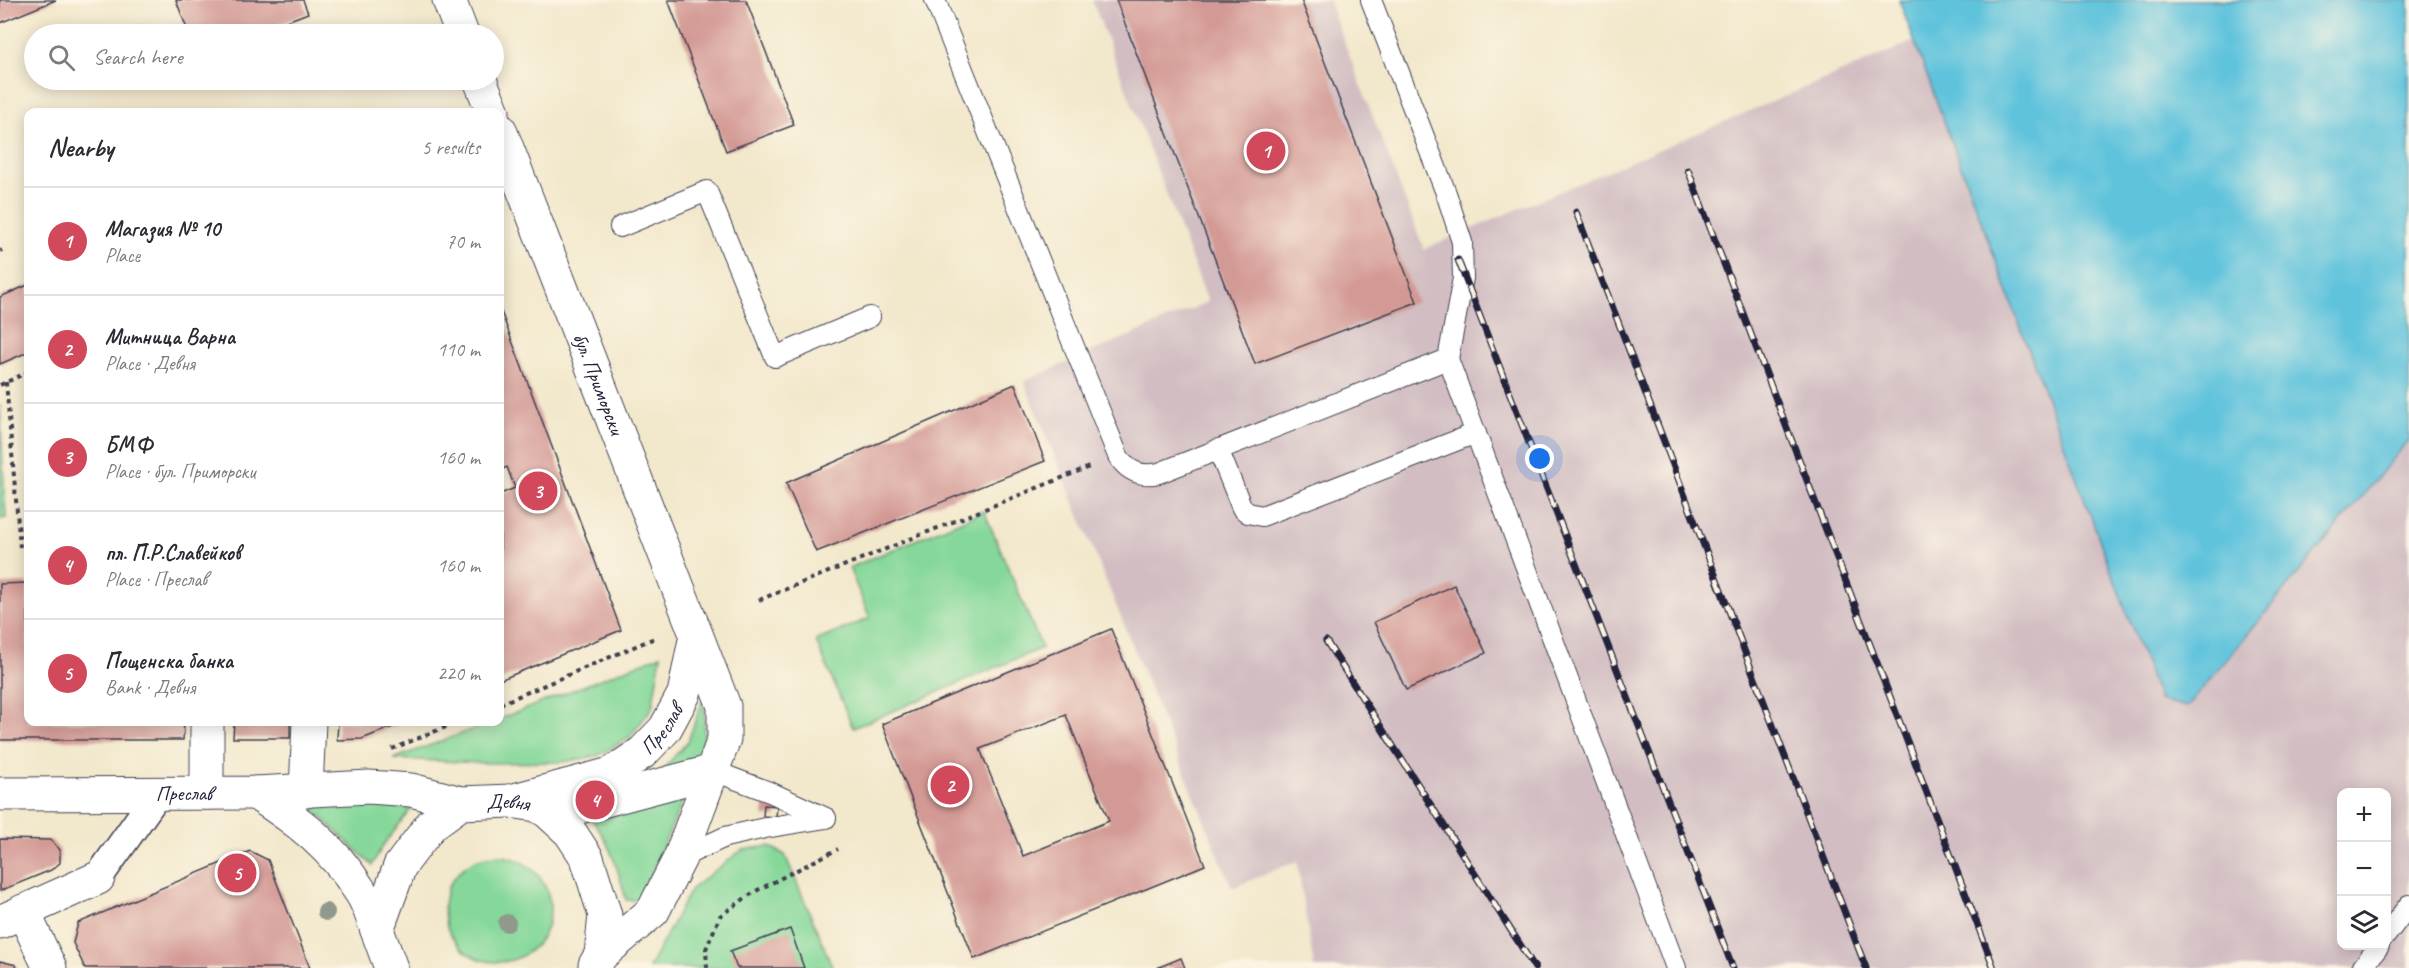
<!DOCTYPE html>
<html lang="en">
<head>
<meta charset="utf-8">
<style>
  body { margin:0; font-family:Caveat,sans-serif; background:#f2f2f3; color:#2b2b33 }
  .controls { position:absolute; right:18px; bottom:18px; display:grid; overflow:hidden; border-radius:12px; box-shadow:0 3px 15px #0003 }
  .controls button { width:54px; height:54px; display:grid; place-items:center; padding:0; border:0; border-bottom:2px solid #e1e1e2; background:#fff; color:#2b2b33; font:30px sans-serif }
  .you { position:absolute; left:1540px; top:459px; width:21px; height:21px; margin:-15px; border:4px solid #fff; border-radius:50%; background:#1a73e8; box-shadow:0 0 0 9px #1a73e833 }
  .badge { display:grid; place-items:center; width:39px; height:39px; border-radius:50%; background:#d1495b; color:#fff; font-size:20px; font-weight:700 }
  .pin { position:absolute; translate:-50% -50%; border:3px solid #fff; box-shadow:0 2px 6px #0006 }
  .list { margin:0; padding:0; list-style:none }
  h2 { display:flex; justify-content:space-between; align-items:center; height:78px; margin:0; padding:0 24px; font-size:26px }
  h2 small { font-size:20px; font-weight:400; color:#7c7c81 }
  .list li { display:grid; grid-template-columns:39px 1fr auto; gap:18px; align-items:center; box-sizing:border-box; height:108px; padding:0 24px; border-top:2px solid #e1e1e2 }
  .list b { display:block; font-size:22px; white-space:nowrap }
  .list p { margin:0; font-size:20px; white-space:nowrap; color:#7c7c81 }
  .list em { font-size:20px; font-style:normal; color:#7c7c81 }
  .icon { flex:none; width:33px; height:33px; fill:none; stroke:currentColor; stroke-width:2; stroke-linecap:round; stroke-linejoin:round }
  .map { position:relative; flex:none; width:2409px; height:968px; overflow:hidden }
  .search { position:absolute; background:#fff; box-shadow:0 3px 15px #0003; left:24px; top:24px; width:480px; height:66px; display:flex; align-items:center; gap:15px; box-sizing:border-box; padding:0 21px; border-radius:33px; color:#7c7c81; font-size:22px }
  .panel { position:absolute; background:#fff; box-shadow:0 3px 15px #0003; left:24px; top:108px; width:480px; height:618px; border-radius:12px }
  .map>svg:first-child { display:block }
  .industrial { fill:#d2bec2; fill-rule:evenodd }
  .green { fill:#85d89a; stroke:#547d6a; stroke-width:1.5 }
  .water { fill:#5ec3dc; stroke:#40728c; stroke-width:1.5 }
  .building { fill:#d39994; fill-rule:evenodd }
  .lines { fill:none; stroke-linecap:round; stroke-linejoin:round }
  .service-casing { stroke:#414051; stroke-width:22 }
  .pedestrian-casing { stroke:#414051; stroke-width:31 }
  .minor-casing { stroke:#414051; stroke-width:35 }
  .tertiary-casing { stroke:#414051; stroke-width:35 }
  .secondary-casing { stroke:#414051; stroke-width:35 }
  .path { stroke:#414051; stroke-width:4; stroke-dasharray:4.5 4.5; stroke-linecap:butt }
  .service { stroke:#fff; stroke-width:20 }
  .pedestrian { stroke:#fff; stroke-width:28 }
  .minor { stroke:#fff; stroke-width:33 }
  .tertiary { stroke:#fff; stroke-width:33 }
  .secondary { stroke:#fff; stroke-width:33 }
  .rail-casing { stroke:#22223b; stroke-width:7 }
  .rail { stroke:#fcf5e5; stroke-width:4.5; stroke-dasharray:14; stroke-linecap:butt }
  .tree { fill:#90998c }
  .labels { text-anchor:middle; stroke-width:4.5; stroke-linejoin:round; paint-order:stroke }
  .street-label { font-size:21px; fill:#22223b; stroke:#fcf5e5 }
</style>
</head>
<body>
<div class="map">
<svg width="2409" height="968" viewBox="0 0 2409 968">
  <rect width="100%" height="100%" fill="#fcf5e5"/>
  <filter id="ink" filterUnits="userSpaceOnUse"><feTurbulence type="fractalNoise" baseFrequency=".0167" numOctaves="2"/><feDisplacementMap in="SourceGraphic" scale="12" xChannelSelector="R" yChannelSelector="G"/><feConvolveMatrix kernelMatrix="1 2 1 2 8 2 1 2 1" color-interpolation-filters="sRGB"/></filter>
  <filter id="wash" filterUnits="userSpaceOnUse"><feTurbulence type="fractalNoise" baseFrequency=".008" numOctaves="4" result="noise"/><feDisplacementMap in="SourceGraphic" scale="24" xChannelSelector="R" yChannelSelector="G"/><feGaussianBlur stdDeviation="1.35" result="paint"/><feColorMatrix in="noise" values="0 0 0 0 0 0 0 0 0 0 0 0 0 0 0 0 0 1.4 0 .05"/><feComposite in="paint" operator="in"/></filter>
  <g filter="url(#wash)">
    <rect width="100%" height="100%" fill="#f2e8cc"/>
    <path class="industrial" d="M1092,0H1328L1424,249L1915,41L2159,700L2187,707L2409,440V968H1314L1297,861L1232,888L1024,381L1208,302ZM2342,792H2386V946H2342Z"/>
    <path class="green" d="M0,405L6,518L0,519Z
      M984,511L1042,648L853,728L816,641L870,618L849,568Z
      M661,655L652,708L629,738L597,756L563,762L484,763L393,759L493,722H500V719Z
      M705,694L704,739L695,765L657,776L688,741Z
      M677,795L683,800L640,900H626C619,872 611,844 593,821Z
      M342,803L378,804L411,809L384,844L372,865L310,807Z
      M769,846L785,855L833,968H649L691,889L742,850Z
      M444 909a53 53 0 1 1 106 0a53 53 0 1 1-106 0Z"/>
    <path class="water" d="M1899,0H2409V440L2187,707L2159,700Z"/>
    <g id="blocks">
      <path class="building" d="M0,0H56L0,23Z
        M176,0H303L308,13L253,34H189Z
        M668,0H746L794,125L726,151Z
        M1116,0H1301L1417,302L1255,364Z
        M28,285V352L0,364V297Z
        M500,309L621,630L500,680V494L515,488L507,467L500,470Z
        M1015,384L1045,461L816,552L786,483Z
        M28,583V722H184L183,740H0V584Z
        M1454,585L1486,653L1406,690L1374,622Z
        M1111,629L1205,865L974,959L882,724ZM1066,715L1109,821L1023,856L980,749Z
        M234,722H290V738H233Z
        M338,722H405L362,739L337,740Z
        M764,805L777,806L776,817L763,816Z
        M0,839L51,840L60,850V863L51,870L0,891Z
        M250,851L268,860L310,968H85L73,943L78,923Z
        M790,929L804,968H737L730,951Z
        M1181,958L1185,968H1157Z
        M0,961L16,965L17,968H0Z"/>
    </g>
  </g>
  <g filter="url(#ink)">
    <use href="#blocks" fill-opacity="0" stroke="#414051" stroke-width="1.5"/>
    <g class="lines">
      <g class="service-casing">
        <path id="service" d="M935,0L1118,456C1128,472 1141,477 1159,473L1448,359L1676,968
          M1371,0L1446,193L1462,242L1463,278L1448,359
          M620,227L707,191L775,357L870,317
          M1218,449L1242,508L1248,513L1262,516L1476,433
          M714,771L772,793L826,818
          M680,858L725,837L765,828L826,818
          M2386,935L2409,905
          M2362,968L2379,946"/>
      </g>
      <g class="pedestrian-casing">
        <path id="pedestrian" d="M98,878L158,793"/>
      </g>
      <g class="minor-casing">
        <path id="minor" d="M207,722V793
          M306,791L309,722
          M23,911L50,968
          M0,922L98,878"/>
      </g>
      <g class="tertiary-casing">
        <g id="tertiary">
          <path d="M255,793C298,820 333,847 360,891C368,902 372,917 377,930"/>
          <path id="s1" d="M0,794L255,793L369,787L411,790L461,803"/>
        </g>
      </g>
      <g class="secondary-casing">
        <g id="secondary">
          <path d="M449,0L462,34"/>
          <path d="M480,80L493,112"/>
          <path id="s2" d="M500,130L724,706V739L680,858L653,911L601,955"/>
          <path id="s3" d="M511,801L611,774L643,752L665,729L684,694L696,635"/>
          <path d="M547,811L579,807L714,771"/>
          <path id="s4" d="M391,968L377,930L400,866L431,825L461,803L511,801L536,805L547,811L570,832L587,858L605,915L601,955L595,965"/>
        </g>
      </g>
      <path class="path" d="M0,251L2,250
        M6,382L20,547
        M0,385L28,372
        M759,600L1089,467
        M500,704L657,637
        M392,749L458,722
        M707,968L706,949L720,916L754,892L838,849"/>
      <use href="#service" class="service"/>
      <use href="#pedestrian" class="pedestrian"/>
      <use href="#minor" class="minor"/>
      <use href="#tertiary" class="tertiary"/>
      <use href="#secondary" class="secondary"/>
      <g class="rail-casing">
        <path id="rail" d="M1688,170L1994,968
          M1576,212L1866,968
          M1458,260L1733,968
          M1326,641L1535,968"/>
      </g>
      <use href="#rail" class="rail"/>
    </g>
    <g class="tree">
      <circle cx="326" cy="912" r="9"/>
      <circle cx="507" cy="923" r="9"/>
    </g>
  </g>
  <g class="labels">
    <g class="street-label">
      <text dy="7" stroke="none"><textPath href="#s2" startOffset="272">бул. Приморски</textPath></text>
      <text dy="7" stroke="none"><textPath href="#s3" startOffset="172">Преслав</textPath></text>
      <text dy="7" stroke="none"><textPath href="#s1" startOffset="184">Преслав</textPath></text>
      <text dy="7" stroke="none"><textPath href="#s4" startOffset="244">Девня</textPath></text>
    </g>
  </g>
</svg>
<div class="controls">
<button>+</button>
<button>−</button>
<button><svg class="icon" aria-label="layers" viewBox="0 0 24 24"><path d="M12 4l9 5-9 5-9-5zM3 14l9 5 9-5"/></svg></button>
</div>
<div class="you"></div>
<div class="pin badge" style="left:1266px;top:151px">1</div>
<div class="pin badge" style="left:950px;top:785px">2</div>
<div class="pin badge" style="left:538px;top:491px">3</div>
<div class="pin badge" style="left:595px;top:800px">4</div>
<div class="pin badge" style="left:237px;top:873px">5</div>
<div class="search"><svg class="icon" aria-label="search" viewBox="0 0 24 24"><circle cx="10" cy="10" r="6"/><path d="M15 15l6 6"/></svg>Search here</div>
<section class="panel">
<h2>Nearby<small>5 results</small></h2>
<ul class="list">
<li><span class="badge">1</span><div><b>Магазия № 10</b><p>Place</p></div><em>70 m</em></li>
<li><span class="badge">2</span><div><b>Митница Варна</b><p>Place · Девня</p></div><em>110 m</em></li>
<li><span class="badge">3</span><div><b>БМФ</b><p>Place · бул. Приморски</p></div><em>160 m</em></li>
<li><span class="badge">4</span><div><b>пл. П.Р.Славeйков</b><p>Place · Преслав</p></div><em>160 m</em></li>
<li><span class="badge">5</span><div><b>Пощенска банка</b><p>Bank · Девня</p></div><em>220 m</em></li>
</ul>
</section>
</div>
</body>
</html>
